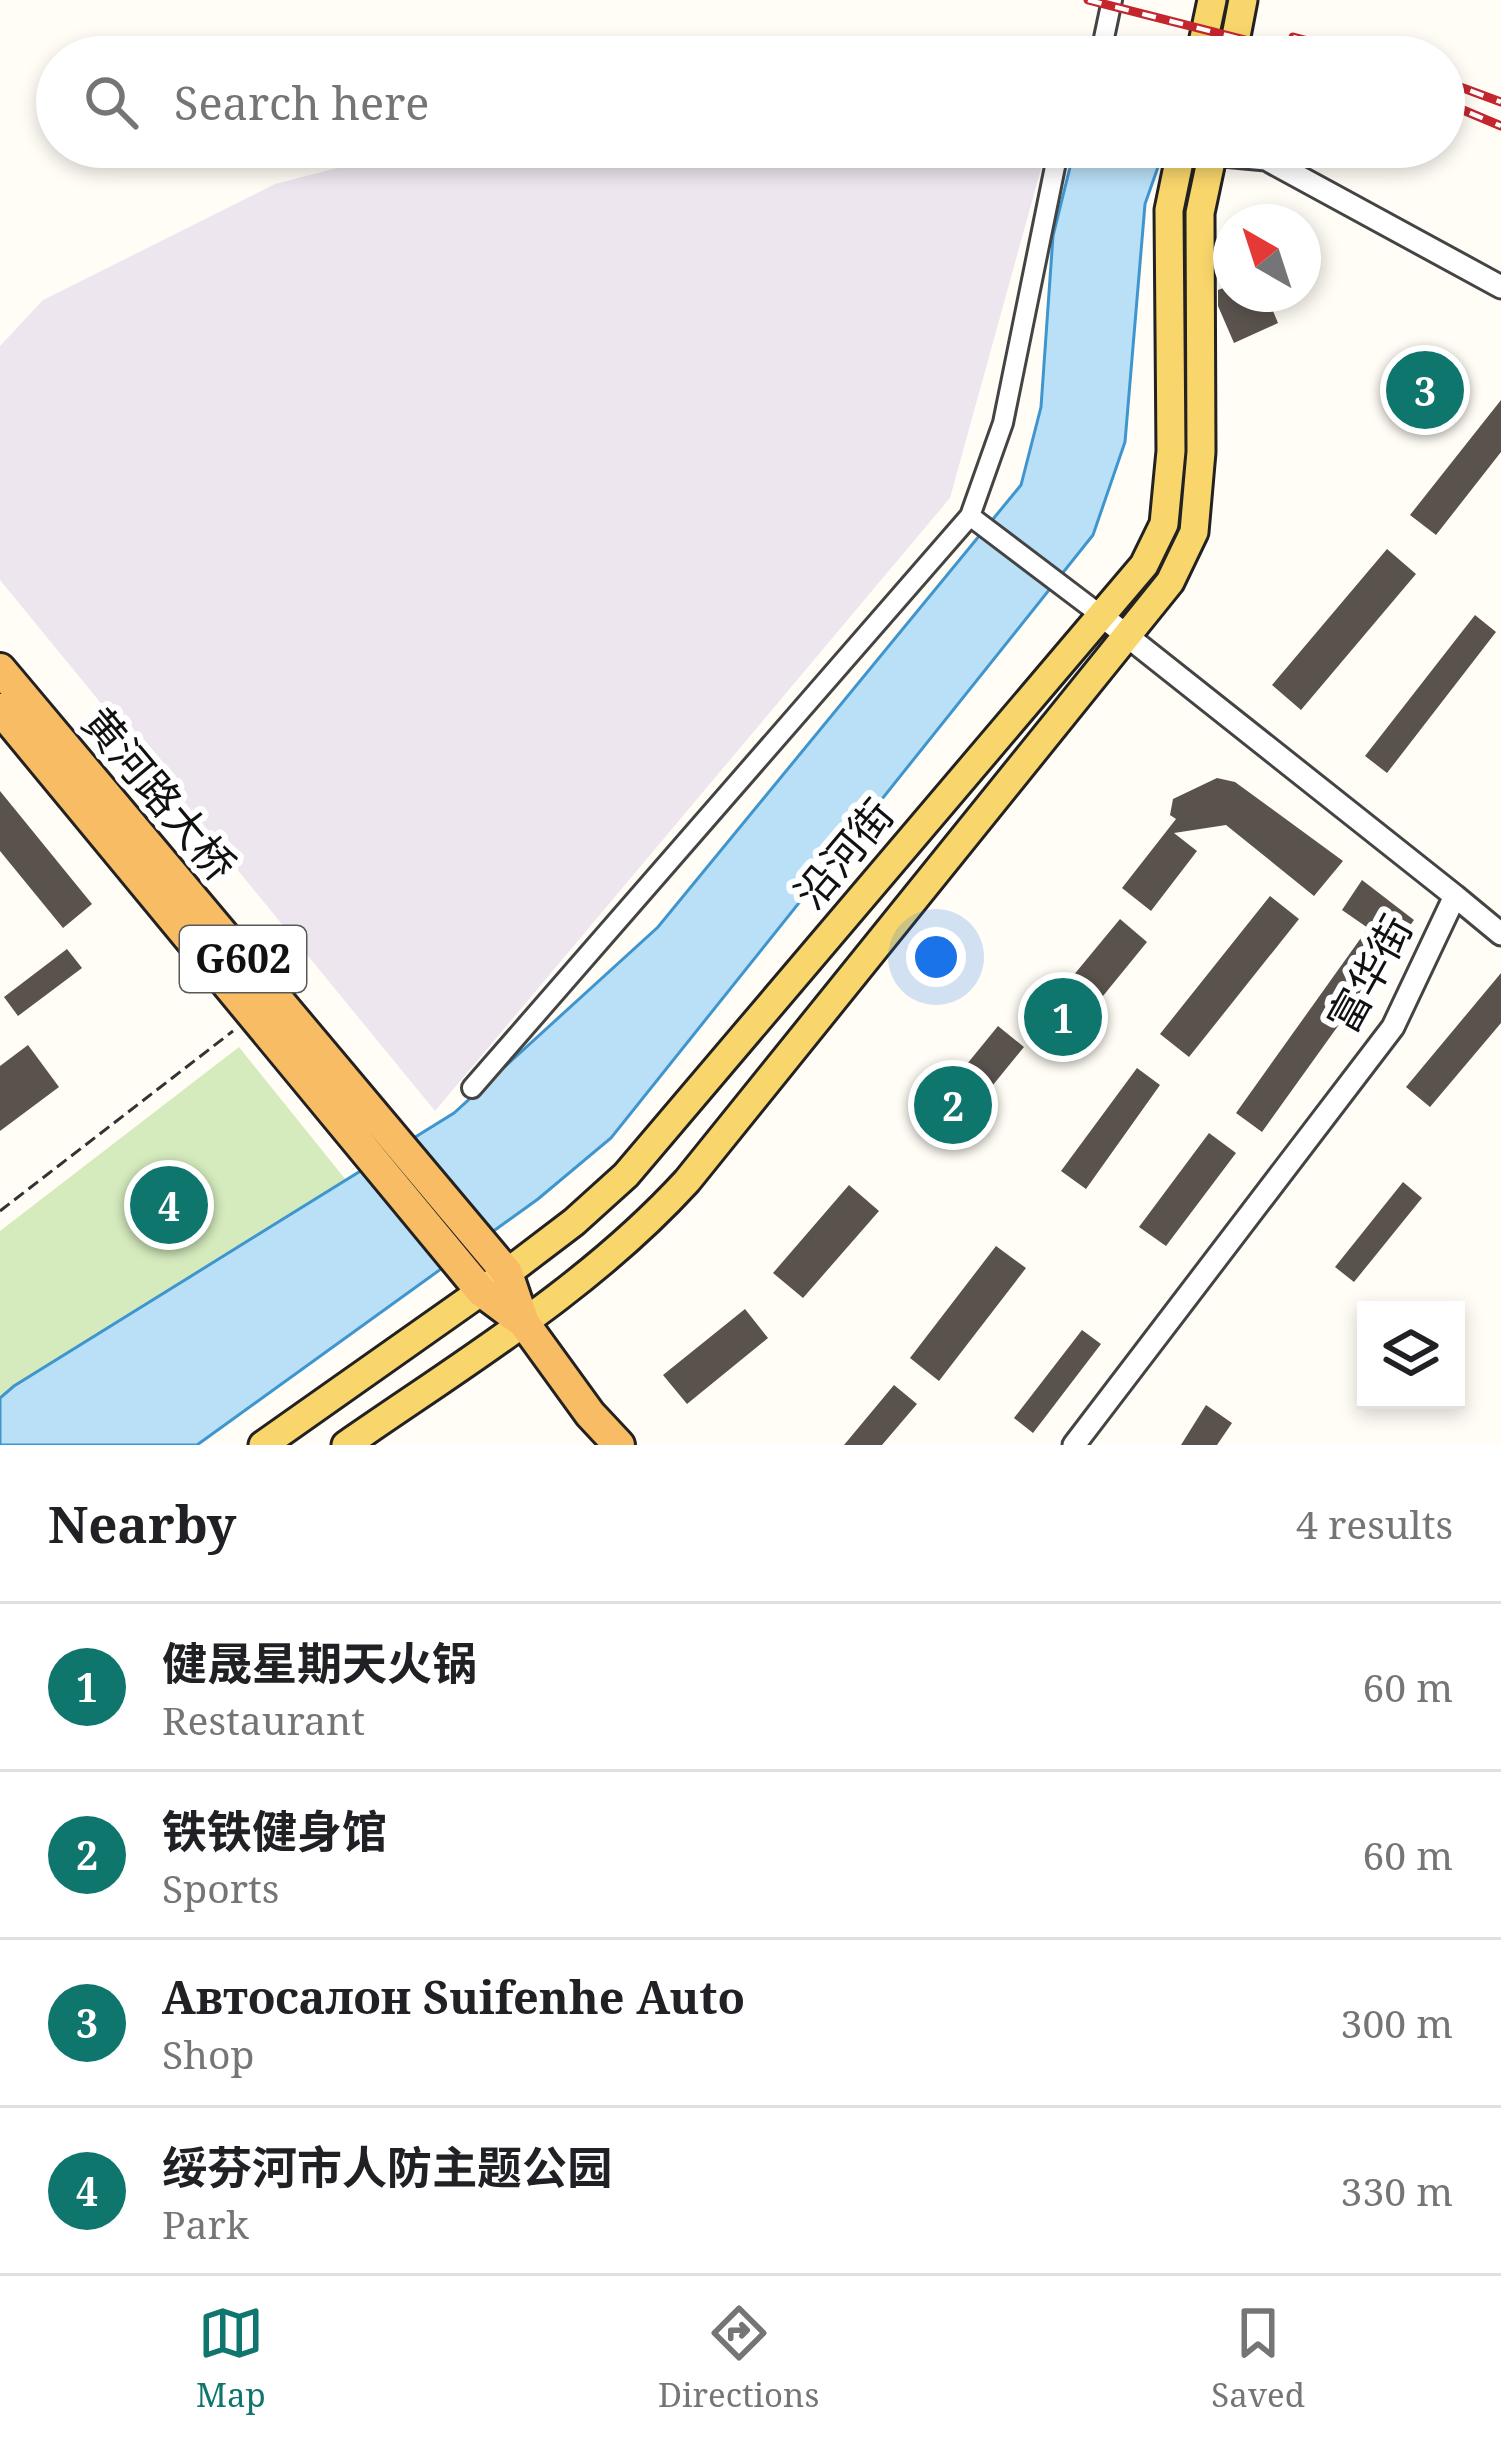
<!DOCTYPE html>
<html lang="en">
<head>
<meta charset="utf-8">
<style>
  body { margin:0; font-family:"Noto Serif","Noto Sans SC",serif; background:#f2f2f2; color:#202124 }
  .controls { position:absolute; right:36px; bottom:36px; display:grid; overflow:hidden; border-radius:0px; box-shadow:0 6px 18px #0003 }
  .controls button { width:108px; height:108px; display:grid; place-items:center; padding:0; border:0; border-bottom:3px solid #e0e0e0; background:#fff; color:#202124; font:60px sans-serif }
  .compass { position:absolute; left:1213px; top:204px; width:108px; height:108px; border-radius:50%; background:#fff; box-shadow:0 6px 18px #0003; rotate:321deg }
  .you { position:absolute; left:936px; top:957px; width:42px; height:42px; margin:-30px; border:9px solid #fff; border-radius:50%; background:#1a73e8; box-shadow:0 0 0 18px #1a73e833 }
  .badge { display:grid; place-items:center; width:78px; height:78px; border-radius:50%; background:#0f766e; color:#fff; font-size:39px; font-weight:700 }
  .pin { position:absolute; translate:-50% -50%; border:6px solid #fff; box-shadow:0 3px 12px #0006 }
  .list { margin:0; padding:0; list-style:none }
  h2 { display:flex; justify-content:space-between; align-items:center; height:156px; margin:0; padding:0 48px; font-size:51px }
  h2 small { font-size:39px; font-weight:400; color:#757577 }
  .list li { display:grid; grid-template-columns:78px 1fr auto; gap:36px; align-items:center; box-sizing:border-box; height:168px; padding:0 48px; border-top:3px solid #e0e0e0 }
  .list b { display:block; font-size:45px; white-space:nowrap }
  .list p { margin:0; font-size:39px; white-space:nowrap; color:#757577 }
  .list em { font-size:39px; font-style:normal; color:#757577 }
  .icon { flex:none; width:66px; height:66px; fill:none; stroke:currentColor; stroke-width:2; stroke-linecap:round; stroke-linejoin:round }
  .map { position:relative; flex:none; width:1501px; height:1445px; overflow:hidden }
  .search { position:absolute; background:#fff; box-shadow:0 6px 18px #0003; left:36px; right:36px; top:36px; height:132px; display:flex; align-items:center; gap:30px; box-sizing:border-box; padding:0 42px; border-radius:66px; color:#757577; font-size:45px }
  .sheet { height:828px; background:#fff }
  nav { display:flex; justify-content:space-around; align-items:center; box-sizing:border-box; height:168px; border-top:3px solid #e0e0e0; background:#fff; font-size:33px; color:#757577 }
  nav a { display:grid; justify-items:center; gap:6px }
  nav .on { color:#0f766e }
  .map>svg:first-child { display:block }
  .industrial { fill:#eee6ef }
  .green { fill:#d5ebbd }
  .water { fill:#b9e0f7; stroke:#3f96cf; stroke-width:3 }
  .pier { fill:#fffdf5 }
  .building { fill:#5a524d }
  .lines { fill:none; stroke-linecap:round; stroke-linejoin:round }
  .minor-casing { stroke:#444; stroke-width:24 }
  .tertiary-casing { stroke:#444; stroke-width:27 }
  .primary-casing { stroke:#222; stroke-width:33 }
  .trunk-casing { stroke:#222; stroke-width:36 }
  .path { stroke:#333; stroke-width:3; stroke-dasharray:12 6; stroke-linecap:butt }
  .minor { stroke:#fff; stroke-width:18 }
  .tertiary { stroke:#fff; stroke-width:21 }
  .primary { stroke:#f9d66b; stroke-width:27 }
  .trunk { stroke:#f7bc64; stroke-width:30 }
  .rail-casing { stroke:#c4262e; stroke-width:9 }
  .rail { stroke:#fff; stroke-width:4.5; stroke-dasharray:14; stroke-linecap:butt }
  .labels { text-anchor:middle; stroke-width:12; stroke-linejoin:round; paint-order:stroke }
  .shield { fill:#fff; stroke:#585858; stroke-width:3 }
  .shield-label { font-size:39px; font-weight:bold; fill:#111 }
  .street-label { font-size:42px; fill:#111; stroke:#fff }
</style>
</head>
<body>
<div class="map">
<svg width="1501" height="1445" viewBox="0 0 1501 1445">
  <rect width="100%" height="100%" fill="#fffdf5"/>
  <path class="industrial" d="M419,147H1047L950,498L435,1111L0,580V346L43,300L275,184Z"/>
  <path class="green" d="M239,1047L346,1180L0,1398V1231Z"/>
  <path class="water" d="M1075,147H1165L1145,204L1125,442L1093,535L611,1138L538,1199L197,1445H0V1398L14,1386L454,1113L658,927L1021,485L1041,407L1053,236Z"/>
  <path class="pier" d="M1124,0H1171L1209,10L1199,57H1148L1113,48Z"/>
  <path class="building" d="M1231,285V294H1266L1278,323L1234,343L1218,306V290Z
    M1501,400V452L1436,535L1410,515Z
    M1387,549L1416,574L1301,710L1272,685Z
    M1475,615L1496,632L1387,773L1365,756Z
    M1217,778L1235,782L1343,861L1314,896L1226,825L1174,833L1197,851L1151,911L1122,888L1176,819L1170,815L1173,799Z
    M0,791L92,904L63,928L0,851Z
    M1362,880L1414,920L1262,1132L1236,1113L1368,928L1342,910Z
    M1270,896L1299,919L1189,1057L1160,1034Z
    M1120,919L1147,942L1072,1034L1044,1011Z
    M67,949L82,968L18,1016L4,997Z
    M1501,973V1023L1430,1107L1406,1087Z
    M998,1026L1024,1047L962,1123L936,1102Z
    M28,1045L59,1087L0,1131V1066Z
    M1137,1068L1160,1085L1086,1189L1061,1171Z
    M1209,1133L1236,1153L1166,1246L1139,1227Z
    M1403,1182L1422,1198L1354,1282L1335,1267Z
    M849,1185L879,1211L803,1298L773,1273Z
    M996,1246L1026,1268L939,1381L910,1358Z
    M745,1309L768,1338L687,1404L663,1375Z
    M1082,1330L1101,1344L1033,1433L1014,1418Z
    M894,1385L917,1404L882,1445H844Z
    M1206,1405L1232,1423L1217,1445H1181Z"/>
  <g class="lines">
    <g class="minor-casing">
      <path id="minor" d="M1100,57L1112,0
        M970,516L1102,616
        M472,1088L970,516L1003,423L1059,147"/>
    </g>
    <g class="tertiary-casing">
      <path id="tertiary" d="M1212,154L1266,159L1501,287
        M1455,896L1501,934
        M1074,1445L1393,1027L1455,896L1102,616"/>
    </g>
    <g class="primary-casing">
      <path id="primary" d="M1200,57L1212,0
        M1232,57L1243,0
        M263,1445L507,1273L574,1222L626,1175L1144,565L1164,524L1171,451L1169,210L1182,147
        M346,1445C464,1363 589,1288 687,1181L1170,582L1194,532L1201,452L1200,213L1214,147"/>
    </g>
    <g class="trunk-casing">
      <path id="trunk" d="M0,669L507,1273L524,1323L481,1291L0,709
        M524,1323L590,1414L619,1445"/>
    </g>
    <path class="path" d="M0,1211L233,1031"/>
    <use href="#minor" class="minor"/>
    <use href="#tertiary" class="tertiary"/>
    <use href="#primary" class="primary"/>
    <use href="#trunk" class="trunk"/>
    <g class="rail-casing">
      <path id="rail" d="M1088,0L1312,57
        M1293,37L1368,57
        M1444,81L1501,102
        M1444,102L1501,126"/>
    </g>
    <use href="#rail" class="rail"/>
  </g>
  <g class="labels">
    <rect class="shield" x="180" y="926" width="126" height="66" rx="9"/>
    <g class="shield-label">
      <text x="243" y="973">G602</text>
    </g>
    <g class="street-label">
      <text transform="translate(159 794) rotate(50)" y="15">黄河路大桥</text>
      <text transform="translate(844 854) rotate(-50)" y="15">沿河街</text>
      <text transform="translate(1370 974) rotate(-61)" y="15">富华街</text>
    </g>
  </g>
</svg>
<div class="controls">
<button><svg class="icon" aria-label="layers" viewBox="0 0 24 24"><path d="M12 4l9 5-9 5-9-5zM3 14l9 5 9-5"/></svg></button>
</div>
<svg class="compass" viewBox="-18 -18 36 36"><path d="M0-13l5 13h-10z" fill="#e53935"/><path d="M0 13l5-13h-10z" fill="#757577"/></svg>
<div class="you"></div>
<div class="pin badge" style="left:1063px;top:1017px">1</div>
<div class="pin badge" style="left:953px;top:1105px">2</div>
<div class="pin badge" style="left:1425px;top:390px">3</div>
<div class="pin badge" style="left:169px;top:1205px">4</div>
<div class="search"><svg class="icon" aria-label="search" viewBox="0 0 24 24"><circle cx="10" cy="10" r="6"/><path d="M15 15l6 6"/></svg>Search here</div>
</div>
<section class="sheet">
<h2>Nearby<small>4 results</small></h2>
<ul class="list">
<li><span class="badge">1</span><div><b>健晟星期天火锅</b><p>Restaurant</p></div><em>60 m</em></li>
<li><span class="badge">2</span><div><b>铁铁健身馆</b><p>Sports</p></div><em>60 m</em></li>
<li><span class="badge">3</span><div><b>Автосалон Suifenhe Auto</b><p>Shop</p></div><em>300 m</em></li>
<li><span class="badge">4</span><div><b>绥芬河市人防主题公园</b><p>Park</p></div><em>330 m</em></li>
</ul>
</section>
<nav>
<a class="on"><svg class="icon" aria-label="map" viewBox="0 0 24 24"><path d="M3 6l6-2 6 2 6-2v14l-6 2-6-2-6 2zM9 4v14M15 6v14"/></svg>Map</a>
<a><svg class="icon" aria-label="directions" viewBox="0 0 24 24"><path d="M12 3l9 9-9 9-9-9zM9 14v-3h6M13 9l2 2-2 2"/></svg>Directions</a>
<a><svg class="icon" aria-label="saved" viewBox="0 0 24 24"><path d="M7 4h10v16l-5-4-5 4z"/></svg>Saved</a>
</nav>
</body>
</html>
